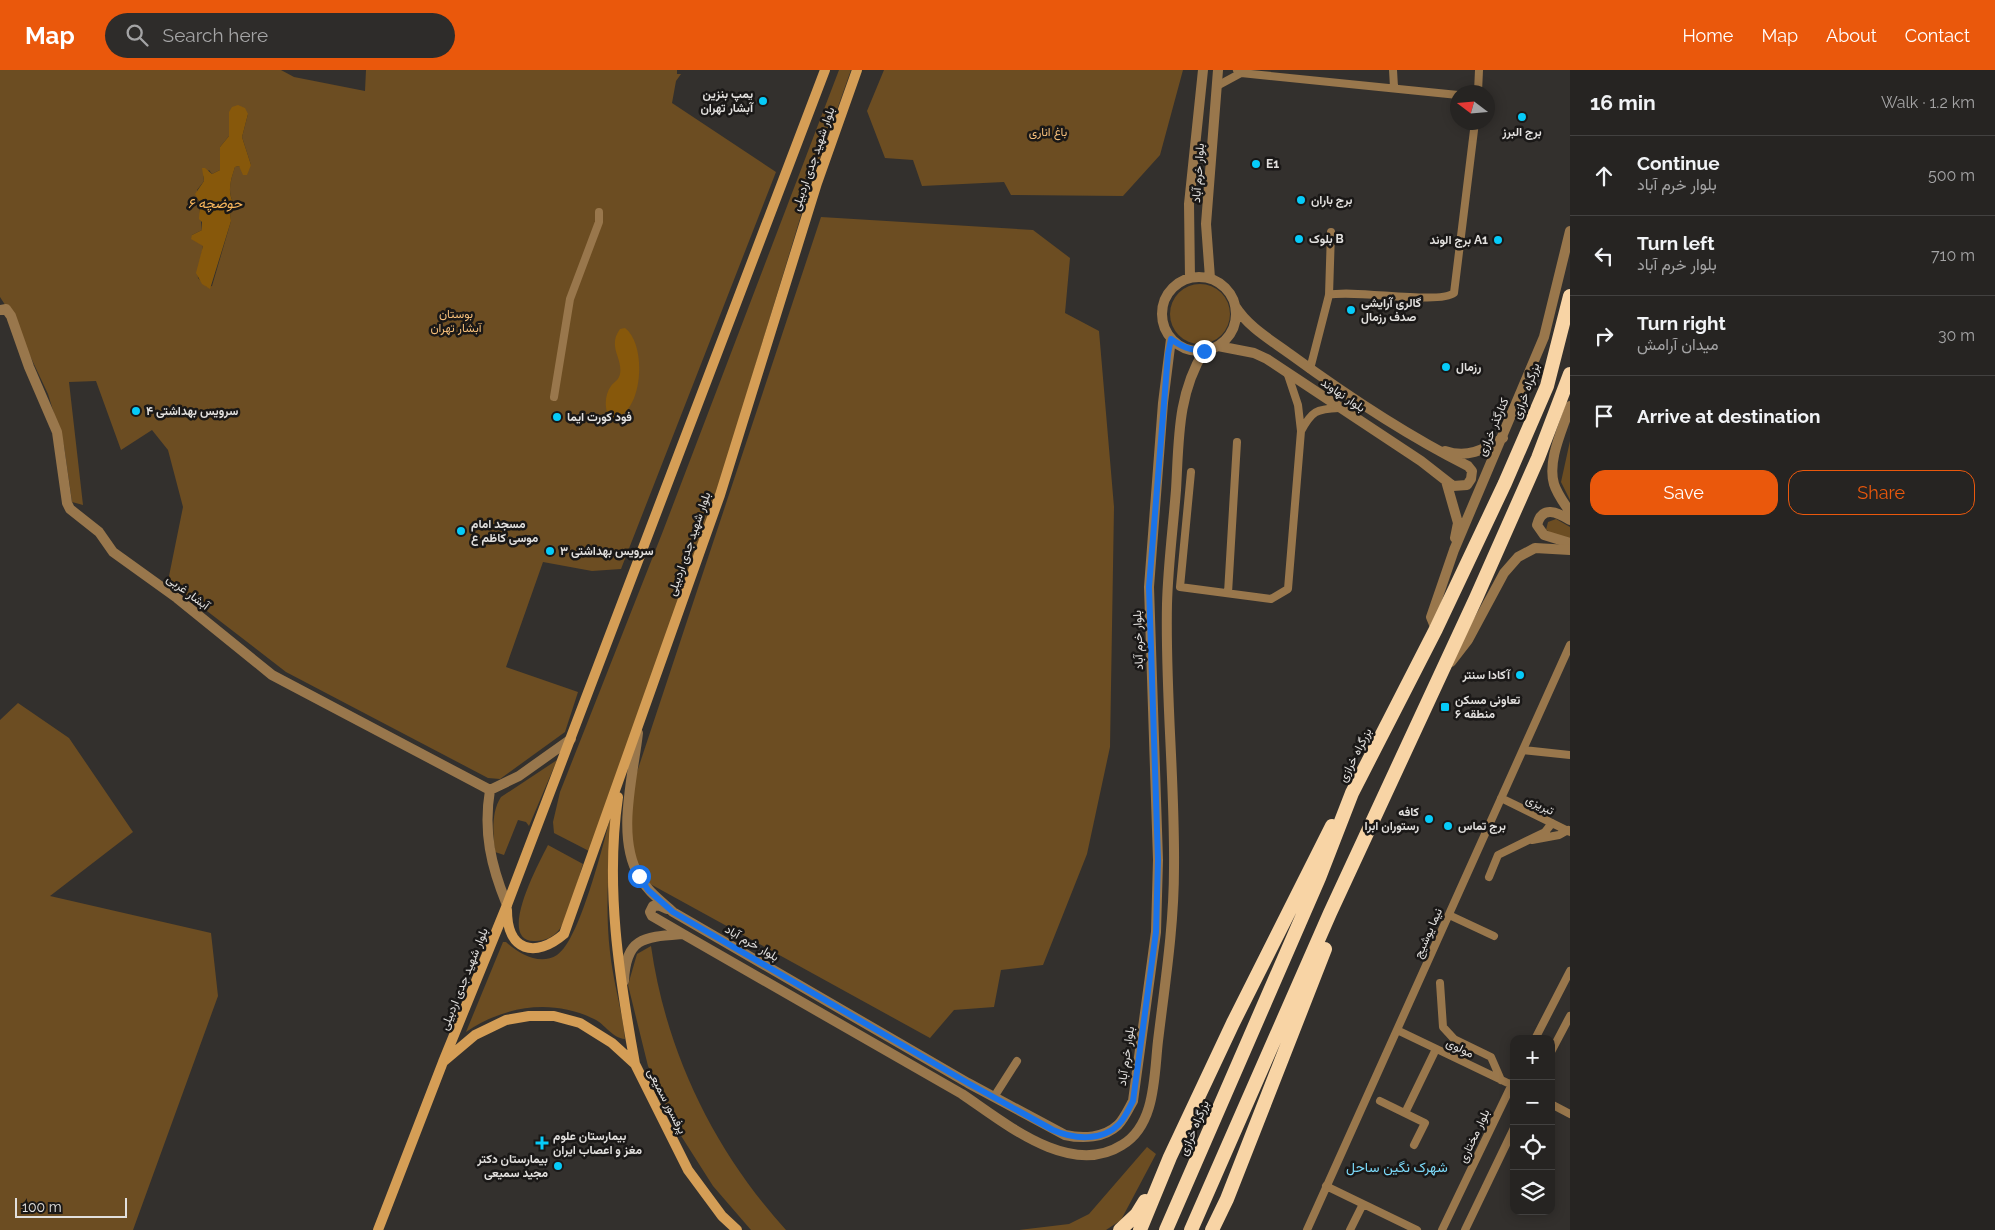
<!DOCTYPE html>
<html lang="en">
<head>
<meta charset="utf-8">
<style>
  body { margin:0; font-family:Raleway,Vazirmatn,sans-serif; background:#2e2c2a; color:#f1f3f6 }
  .controls { position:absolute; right:15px; bottom:15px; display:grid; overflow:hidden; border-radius:10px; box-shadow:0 2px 12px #0003 }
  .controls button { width:45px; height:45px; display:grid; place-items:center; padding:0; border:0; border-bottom:1px solid #424140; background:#262422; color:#f1f3f6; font:25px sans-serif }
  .compass { position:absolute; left:1450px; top:15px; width:45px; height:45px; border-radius:50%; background:#262422; box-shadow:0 2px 12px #0003; rotate:286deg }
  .scale { position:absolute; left:15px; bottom:12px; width:112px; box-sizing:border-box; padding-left:5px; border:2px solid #e2e0de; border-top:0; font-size:14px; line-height:18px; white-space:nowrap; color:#e2e0de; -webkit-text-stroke:4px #1a1817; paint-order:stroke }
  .stop { position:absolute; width:15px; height:15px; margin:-11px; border:4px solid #1a73e8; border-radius:50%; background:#fff }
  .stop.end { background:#1a73e8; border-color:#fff; box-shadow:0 1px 5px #0008 }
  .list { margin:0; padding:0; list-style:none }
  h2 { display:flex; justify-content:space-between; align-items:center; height:65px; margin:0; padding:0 20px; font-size:21px }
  h2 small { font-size:16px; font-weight:400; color:#a4a4a5 }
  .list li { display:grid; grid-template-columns:32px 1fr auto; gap:15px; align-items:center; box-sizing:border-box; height:80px; padding:0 20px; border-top:1px solid #424140 }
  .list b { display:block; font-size:19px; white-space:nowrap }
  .list p { margin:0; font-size:16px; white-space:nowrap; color:#a4a4a5 }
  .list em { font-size:16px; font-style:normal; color:#a4a4a5 }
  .actions { display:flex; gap:10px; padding:15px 20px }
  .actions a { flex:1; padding:11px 0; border:1px solid #ea580c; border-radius:15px; text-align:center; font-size:18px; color:#ea580c }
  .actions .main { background:#ea580c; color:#fff }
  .icon { flex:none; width:28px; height:28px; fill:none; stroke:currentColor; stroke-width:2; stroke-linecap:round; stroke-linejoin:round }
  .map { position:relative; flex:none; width:1570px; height:1160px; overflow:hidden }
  header { display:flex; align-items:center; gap:30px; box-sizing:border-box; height:70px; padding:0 25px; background:#ea580c; color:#fff }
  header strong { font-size:24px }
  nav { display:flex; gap:28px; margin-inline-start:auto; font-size:18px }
  .search { width:350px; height:45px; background:#2e2c2a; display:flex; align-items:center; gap:12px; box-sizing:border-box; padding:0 18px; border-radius:28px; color:#a4a4a5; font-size:19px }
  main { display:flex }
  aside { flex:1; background:#262422 }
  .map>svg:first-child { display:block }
  .green { fill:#6c4d22; fill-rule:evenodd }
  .water { fill:#87580b }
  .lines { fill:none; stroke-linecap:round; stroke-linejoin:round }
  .minor { stroke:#99774c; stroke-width:8 }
  .tertiary { stroke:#99774c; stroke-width:10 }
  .secondary { stroke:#d59e56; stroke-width:10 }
  .trunk { stroke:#f8d4a5; stroke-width:14 }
  .route { stroke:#1a73e8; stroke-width:6 }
  .poi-dot { fill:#06cbf9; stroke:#1a1817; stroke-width:2 }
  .labels { text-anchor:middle; stroke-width:5; stroke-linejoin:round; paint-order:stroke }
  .poi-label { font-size:12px; font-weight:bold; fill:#e2e0de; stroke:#1a1817; text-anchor:start }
  .park-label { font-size:12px; fill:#f6bf7a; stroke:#1a1817 }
  .street-label { font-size:12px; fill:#e2e0de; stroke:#1a1817 }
  .water-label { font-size:14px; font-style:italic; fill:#fcb95d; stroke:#1a1817 }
  .neighbourhood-label { font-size:14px; fill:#7ddbfb; stroke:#1a1817 }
</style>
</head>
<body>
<header>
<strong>Map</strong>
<div class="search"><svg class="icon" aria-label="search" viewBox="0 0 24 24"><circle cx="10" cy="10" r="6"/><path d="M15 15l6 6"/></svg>Search here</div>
<nav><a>Home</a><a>Map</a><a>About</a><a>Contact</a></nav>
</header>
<main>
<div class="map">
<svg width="1570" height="1160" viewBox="0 0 1570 1160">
  <rect width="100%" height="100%" fill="#33302d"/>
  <path class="green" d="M0,0H281L294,7L365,21L366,0H677V4H681L676,11L672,33L776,102L621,499L592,501L543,492L506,597L578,622L565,662L500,709L488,708L286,602L168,511L183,437L168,380L152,360L121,380L96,311L69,312L83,435L72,432L64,376L48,324L9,241L0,227ZM248,44L242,67L251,95L242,100L239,96L235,97C231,109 227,120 233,132L230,142L231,151L212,216L207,217L198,208C197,197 202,187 203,175L194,170L192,165L202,160L197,120L204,111L203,106L209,100L212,104L220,100V77L229,66V52Z
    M839,0H851L809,119L717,422L589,781L554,763L553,752L560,722L663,461Z
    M884,0H1183L1160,85L1123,126L1011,125L1004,112L922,116L913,90L885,88L867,41Z
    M821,147L1033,160L1070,188L1065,243L1099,261L1114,437L1110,677L1087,784L1043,895L1001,900L994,937L954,940L930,968L643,810L629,777L630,723Z
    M1170 244a30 30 0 1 1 60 0a30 30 0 1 1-60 0Z
    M1570,371V430L1561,412Z
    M1556,449L1570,457V473L1546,460L1548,452Z
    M18,633L69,668L133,762L50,826L211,863L218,926L133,1160H0V650Z
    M557,690L529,756L526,752L518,750L504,785L495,782C493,764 491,742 501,727Z
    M615,729C610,781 604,830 610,882C613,911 622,939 625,969C612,968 605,954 594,949C551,928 504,936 466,962L503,872H506C519,884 540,896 557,885C581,870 607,760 615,729Z
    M548,775L583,794C578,809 568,849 559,860C553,867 545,871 536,871C494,874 541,789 548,775Z
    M651,876C666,982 714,1081 786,1160H751L713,1116L678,1061L648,996L628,915L637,884Z
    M1147,1077L1156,1084L1121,1150L1106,1160H1019L1069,1154L1089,1144Z"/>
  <path class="water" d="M238,35L245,38L248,44L242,67L251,95L247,105H243L239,96L235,97C231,109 227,121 233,132L230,142L231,151L210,219L202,214L196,203L203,176L191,169L192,165L202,160V152L199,149L200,133L195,124L204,111L202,98H205L212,104L220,100V77L229,66V42L232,37Z
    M625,258C648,275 643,347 611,349C604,342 604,325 611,316C614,312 619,310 620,304C623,288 607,277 620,259Z"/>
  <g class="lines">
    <path class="minor" d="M1237,0L1241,3L1458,25
      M1393,0L1394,17
      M1217,16L1241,3
      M1478,22L1479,0
      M1329,225C1353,219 1439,235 1454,223L1475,52
      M1310,299L1329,225L1331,162
      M1287,302L1298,335L1301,361C1312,341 1316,339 1339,338
      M554,327L570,229L599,152V142
      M1191,402L1180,517L1271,529L1288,519L1301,361
      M1228,523L1237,372
      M1523,680L1570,685
      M1501,728L1570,762
      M1532,770L1559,765L1568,760
      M1489,807L1498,785L1545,762L1552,753
      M1449,845L1494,866
      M1440,913L1443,957L1454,969L1491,987L1501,1010
      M1397,960L1514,1016
      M1535,969L1570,901
      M1551,982L1570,946
      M994,1027L1017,991
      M1380,1031L1425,1053L1414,1075
      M1551,1034L1570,1044
      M1405,1043L1436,979
      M1326,1116L1417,1160
      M1307,1160L1570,575
      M1350,1160L1363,1134
      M1442,1160L1514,1010
      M1465,1160L1514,1058"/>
    <path class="tertiary" d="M1162 244a37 37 0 1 1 74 0a37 37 0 1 1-74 0Z
      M1190,208L1189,134L1203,0
      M1210,208L1206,154L1218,0
      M0,240L6,239L11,246L29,297L57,362L67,433L70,439L99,462L113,482L177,528L272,605L490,720
      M1218,276L1254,283L1267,289L1421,391L1453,416L1467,415L1471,409L1472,401L1468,396C1406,365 1346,325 1290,284C1271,270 1248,257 1235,236
      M1570,336C1563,359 1547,390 1554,414C1557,424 1564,433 1570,442
      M1445,381C1468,389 1484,379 1503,368
      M1446,411L1458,453L1455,468
      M1570,450C1557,442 1542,435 1537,455L1544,465L1570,473
      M1436,559L1431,547L1454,480L1544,267L1570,161
      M1451,592L1468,570L1504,503L1518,487L1535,478L1570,480
      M638,663C633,707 616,767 639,806C647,821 661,831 673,842L968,1013L1065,1065C1083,1069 1104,1068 1118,1055C1124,1049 1129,1038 1133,1031L1156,862L1158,790L1149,517L1163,333L1171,269
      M490,720C483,762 491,796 507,835
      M490,720L519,706L571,669
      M667,839L658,835L653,836L650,842L652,846L683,864
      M624,911C626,867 644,867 683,864L962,1024C1005,1053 1070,1108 1122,1075C1156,1055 1154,1005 1158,971C1165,913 1174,856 1174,798C1175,710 1165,622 1167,534C1168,496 1173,458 1176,420C1179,370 1177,325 1204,281"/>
    <path class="secondary" d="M618,727C605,816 619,906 635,994
      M507,840C507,881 535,889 564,864L720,425L817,113L857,0
      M443,992L507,835L825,0
      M378,1160L443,992L475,965L506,950L529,946H554L580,953L612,973L635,994L688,1100L722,1146L737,1160"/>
    <path class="trunk" d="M1120,1160L1137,1144L1145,1131
      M1140,1160L1170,1087L1233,953L1332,756
      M1166,1160L1319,808L1352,723L1436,559L1505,413L1547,316L1570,226
      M1191,1160L1330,843L1476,528L1538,388L1570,304
      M1212,1160L1227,1129L1325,879"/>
  </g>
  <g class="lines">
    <path class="route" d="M639,806L648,820L673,842L968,1013L1053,1060C1073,1069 1102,1072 1119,1054C1125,1048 1129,1038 1133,1031L1156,862L1158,790L1149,517L1168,284L1171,269C1182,277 1190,280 1204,281"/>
  </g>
  <g class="poi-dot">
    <circle cx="763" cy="31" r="5"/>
    <circle cx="1522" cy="47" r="5"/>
    <circle cx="1256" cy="94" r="5"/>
    <circle cx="1301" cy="130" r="5"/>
    <circle cx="1299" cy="169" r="5"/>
    <circle cx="1498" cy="170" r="5"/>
    <circle cx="1351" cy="240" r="5"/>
    <circle cx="1446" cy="297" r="5"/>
    <circle cx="136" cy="341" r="5"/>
    <circle cx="557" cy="347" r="5"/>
    <circle cx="461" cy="461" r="5"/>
    <circle cx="550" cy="481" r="5"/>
    <circle cx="1520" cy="605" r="5"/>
    <rect x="1440" y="632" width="10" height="10" rx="2.5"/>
    <circle cx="1429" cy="749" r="5"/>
    <circle cx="1448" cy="756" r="5"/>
    <path d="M539.5 1065.5h5v5h5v5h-5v5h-5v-5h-5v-5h5z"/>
    <circle cx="558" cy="1096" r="5"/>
  </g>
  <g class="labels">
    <g class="poi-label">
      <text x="753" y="28" text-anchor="end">پمپ بنزین<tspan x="753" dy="14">آبشار تهران</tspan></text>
      <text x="1522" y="66" text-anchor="middle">برج البرز</text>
      <text x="1266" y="98">E1</text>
      <text x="1311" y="134">برج باران</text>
      <text x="1309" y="173">بلوک B</text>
      <text x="1488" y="174" text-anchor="end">برج الوند A1</text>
      <text x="1361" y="237">گالری آرایشی<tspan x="1361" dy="14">صدف رزمال</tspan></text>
      <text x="1456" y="301">رزمال</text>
      <text x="146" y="345">سرویس بهداشتی ۴</text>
      <text x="567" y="351">فود کورت ایما</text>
      <text x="471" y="458">مسجد امام<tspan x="471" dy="14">موسی کاظم ع</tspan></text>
      <text x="560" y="485">سرویس بهداشتی ۳</text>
      <text x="1510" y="609" text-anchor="end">آکادا سنتر</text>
      <text x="1455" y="634">تعاونی مسکن<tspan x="1455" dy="14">منطقه ۶</tspan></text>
      <text x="1419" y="746" text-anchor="end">کافه<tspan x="1419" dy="14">رستوران ابرا</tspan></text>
      <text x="1458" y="760">برج تماس</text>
      <text x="553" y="1070">بیمارستان علوم<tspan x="553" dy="14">مغز و اعصاب ایران</tspan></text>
      <text x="548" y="1093" text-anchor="end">بیمارستان دکتر<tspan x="548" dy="14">مجید سمیعی</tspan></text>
    </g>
    <g class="park-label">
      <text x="1048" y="66">باغ اناری</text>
      <text x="456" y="248">بوستان<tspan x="456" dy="14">آبشار تهران</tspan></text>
    </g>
    <g class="street-label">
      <text transform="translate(813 89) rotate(-71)" y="4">بلوار شهید جدی اردبیلی</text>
      <text transform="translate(1198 103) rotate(-86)" y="4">بلوار خرم آباد</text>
      <text transform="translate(1526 321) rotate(-70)" y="4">بزرگراه خرازی</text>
      <text transform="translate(1343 325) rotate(34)" y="4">بلوار نهاوند</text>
      <text transform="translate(1493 357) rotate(-67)" y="4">کنارگذر خرازی</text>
      <text transform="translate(689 474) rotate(-71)" y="4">بلوار شهید جدی اردبیلی</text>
      <text transform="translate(188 522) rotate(37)" y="4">آبشار غربی</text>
      <text transform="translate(1138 570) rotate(-92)" y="4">بلوار خرم آباد</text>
      <text transform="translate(1355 685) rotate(-63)" y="4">بزرگراه خرازی</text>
      <text transform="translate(1540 735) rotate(26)" y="4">تبریزی</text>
      <text transform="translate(1428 863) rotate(-66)" y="4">نیما یوشیج</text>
      <text transform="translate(752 873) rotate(30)" y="4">بلوار خرم آباد</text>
      <text transform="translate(464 909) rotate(-68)" y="4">بلوار شهید جدی اردبیلی</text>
      <text transform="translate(1460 978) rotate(26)" y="4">مولوی</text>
      <text transform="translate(1126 986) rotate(-82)" y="4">بلوار خرم آباد</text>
      <text transform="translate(667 1031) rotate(63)" y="4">پرفسور سمیعی</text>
      <text transform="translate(1194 1058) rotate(-67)" y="4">بزرگراه خرازی</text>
      <text transform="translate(1474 1066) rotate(-65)" y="4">بلوار مختاری</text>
    </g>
    <g class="water-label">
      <text x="215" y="138">حوضچه ۶</text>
    </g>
    <g class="neighbourhood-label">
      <text x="1397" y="1102">شهرک نگین ساحل</text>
    </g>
  </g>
</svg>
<div class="controls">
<button>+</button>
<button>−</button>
<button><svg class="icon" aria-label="locate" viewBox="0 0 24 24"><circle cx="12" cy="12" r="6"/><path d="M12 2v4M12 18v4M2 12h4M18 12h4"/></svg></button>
<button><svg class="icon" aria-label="layers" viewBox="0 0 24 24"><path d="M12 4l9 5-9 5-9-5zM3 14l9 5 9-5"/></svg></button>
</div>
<svg class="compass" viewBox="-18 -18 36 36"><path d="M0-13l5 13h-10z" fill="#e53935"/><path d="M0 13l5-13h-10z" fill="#a4a4a5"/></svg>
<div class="scale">100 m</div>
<div class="stop" style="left:639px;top:806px"></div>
<div class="stop end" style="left:1204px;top:281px"></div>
</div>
<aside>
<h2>16 min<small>Walk · 1.2 km</small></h2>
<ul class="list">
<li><svg class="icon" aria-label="ahead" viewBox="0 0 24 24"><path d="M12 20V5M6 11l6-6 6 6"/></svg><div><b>Continue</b><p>بلوار خرم آباد</p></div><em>500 m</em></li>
<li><svg class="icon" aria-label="left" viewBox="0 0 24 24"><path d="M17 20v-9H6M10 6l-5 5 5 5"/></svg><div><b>Turn left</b><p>بلوار خرم آباد</p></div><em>710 m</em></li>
<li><svg class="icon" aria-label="right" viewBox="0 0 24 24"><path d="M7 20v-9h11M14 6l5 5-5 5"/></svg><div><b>Turn right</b><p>میدان آرامش</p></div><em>30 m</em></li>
<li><svg class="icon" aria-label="arrive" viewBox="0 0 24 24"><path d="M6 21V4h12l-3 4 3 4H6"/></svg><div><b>Arrive at destination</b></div></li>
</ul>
<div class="actions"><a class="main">Save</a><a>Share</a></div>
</aside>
</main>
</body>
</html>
